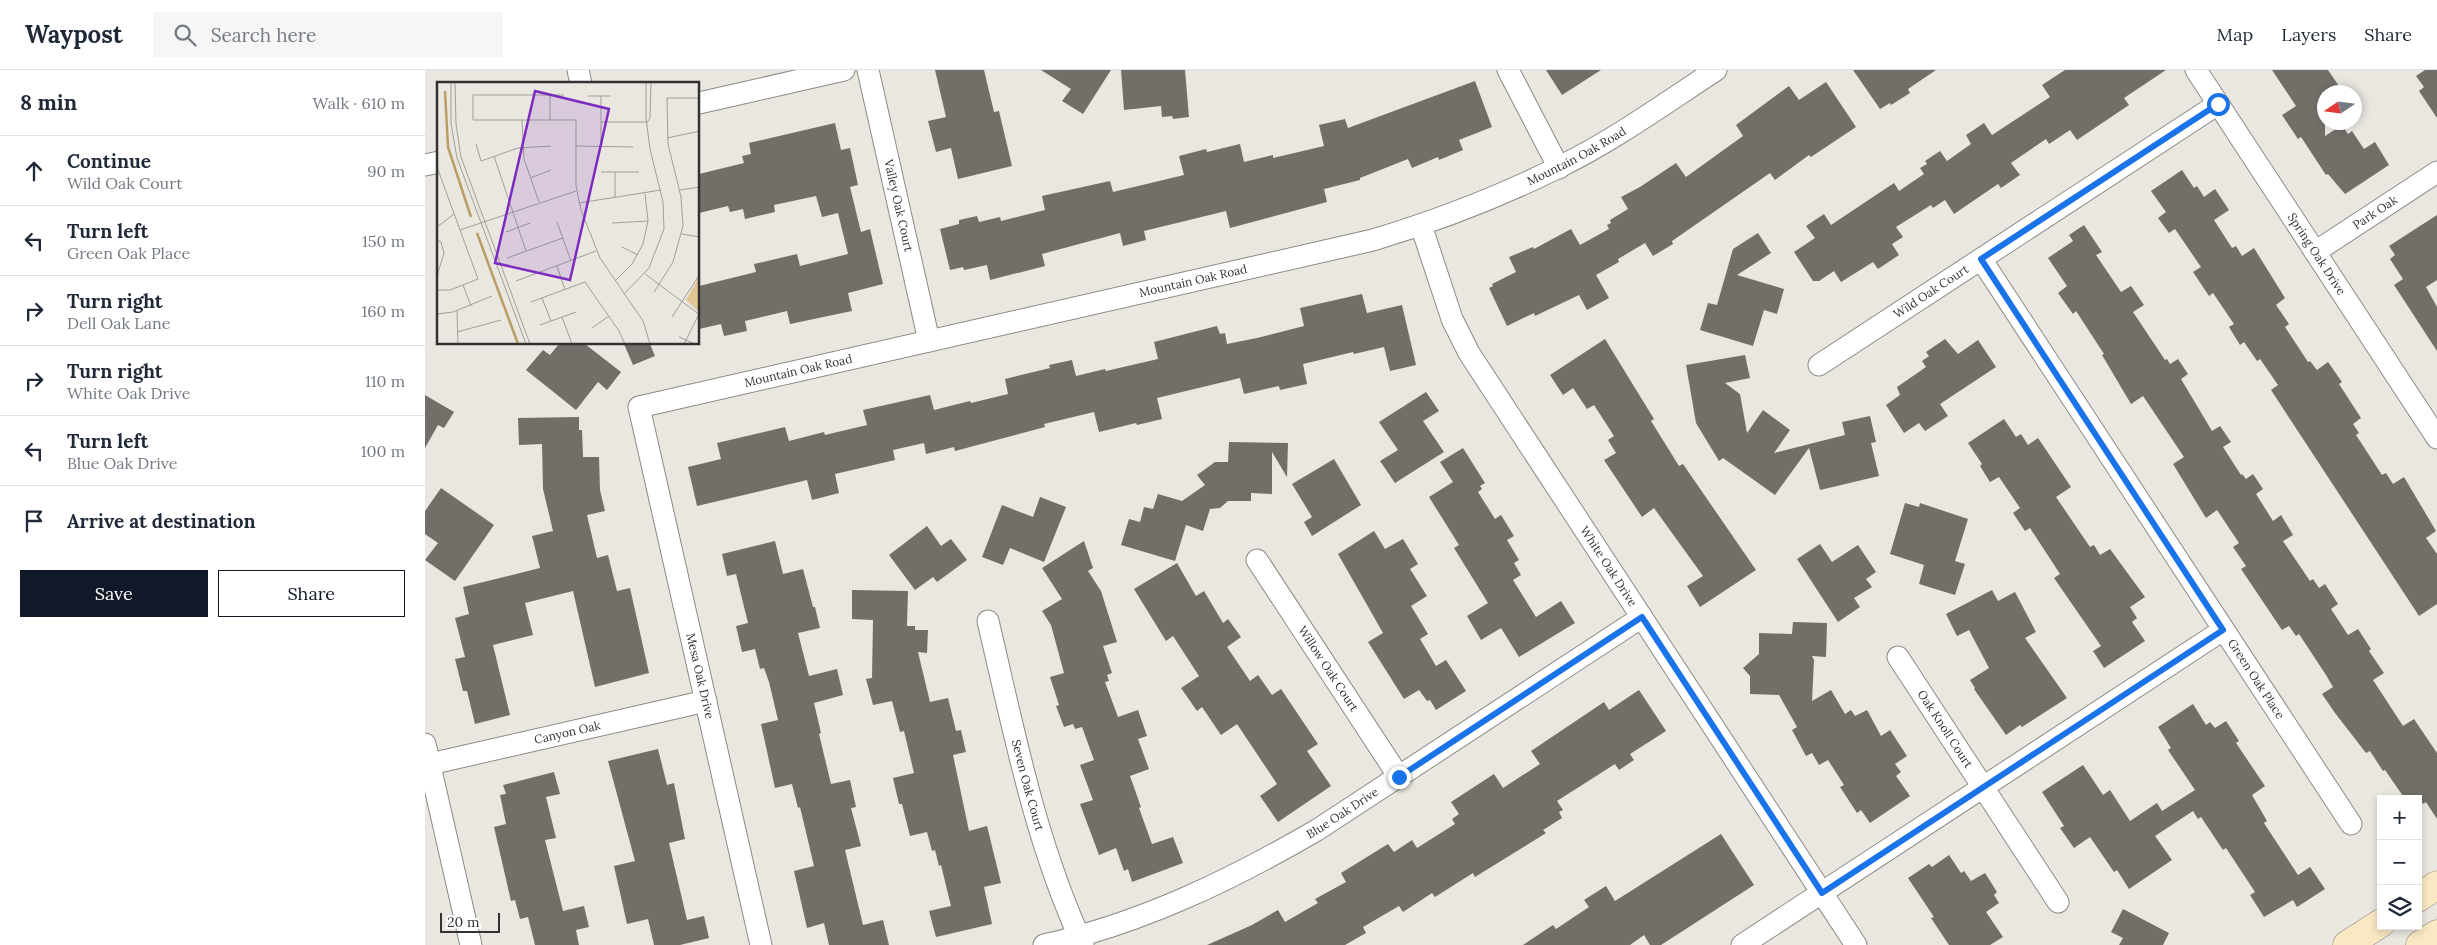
<!DOCTYPE html>
<html lang="en">
<head>
<meta charset="utf-8">
<style>
  body { margin:0; font-family:Lora,serif; background:#f6f6f7; color:#1f2937 }
  .controls { position:absolute; right:15px; bottom:15px; display:grid; overflow:hidden; border-radius:0px; box-shadow:0 2px 8px #0003 }
  .controls button { width:45px; height:45px; display:grid; place-items:center; padding:0; border:0; border-bottom:1px solid #e0e1e3; background:#fff; color:#1f2937; font:25px sans-serif }
  .compass { position:absolute; left:1892px; top:15px; width:45px; height:45px; border-radius:50%; background:#fff; box-shadow:0 2px 8px #0003; rotate:257deg }
  .scale { position:absolute; left:15px; bottom:12px; width:60px; box-sizing:border-box; padding-left:5px; border:2px solid #333230; border-top:0; font-size:14px; line-height:18px; white-space:nowrap; color:#333230; -webkit-text-stroke:4px #fff; paint-order:stroke }
  .stop { position:absolute; width:15px; height:15px; margin:-11px; border:4px solid #1a73e8; border-radius:50%; background:#fff }
  .stop.end { background:#1a73e8; border-color:#fff; box-shadow:0 1px 5px #0008 }
  .list { margin:0; padding:0; list-style:none }
  h2 { display:flex; justify-content:space-between; align-items:center; height:65px; margin:0; padding:0 20px; font-size:21px }
  h2 small { font-size:16px; font-weight:400; color:#747a83 }
  .list li { display:grid; grid-template-columns:32px 1fr auto; gap:15px; align-items:center; box-sizing:border-box; height:70px; padding:0 20px; border-top:1px solid #e0e1e3 }
  .list b { display:block; font-size:19px; white-space:nowrap }
  .list p { margin:0; font-size:16px; white-space:nowrap; color:#747a83 }
  .list em { font-size:16px; font-style:normal; color:#747a83 }
  .actions { display:flex; gap:10px; padding:15px 20px }
  .actions a { flex:1; padding:11px 0; border:1px solid #111827; border-radius:0px; text-align:center; font-size:18px; color:#111827 }
  .actions .main { background:#111827; color:#fff }
  .icon { flex:none; width:28px; height:28px; fill:none; stroke:currentColor; stroke-width:2; stroke-linecap:round; stroke-linejoin:round }
  .map { position:relative; flex:none; width:2012px; height:875px; overflow:hidden }
  header { display:flex; align-items:center; gap:30px; box-sizing:border-box; height:70px; padding:0 25px; background:#fff; border-bottom:1px solid #e0e1e3 }
  header strong { font-size:24px }
  nav { display:flex; gap:28px; margin-inline-start:auto; font-size:18px }
  .search { width:350px; height:45px; background:#f6f6f7; display:flex; align-items:center; gap:12px; box-sizing:border-box; padding:0 18px; border-radius:0px; color:#747a83; font-size:19px }
  main { display:flex }
  aside { flex:1; background:#fff }
  .map>svg:first-child { display:block }
  .building { fill:#726f69 }
  .lines { fill:none; stroke-linecap:round; stroke-linejoin:round }
  .minor-casing { stroke:#8d8a84; stroke-width:23 }
  .secondary-casing { stroke:#8d8a84; stroke-width:29 }
  .minor { stroke:#fff; stroke-width:21 }
  .secondary { stroke:#f9e8c2; stroke-width:28 }
  .route { stroke:#1a73e8; stroke-width:6 }
  .labels { text-anchor:middle; stroke-width:5; stroke-linejoin:round; paint-order:stroke }
  .street-label { font-size:12px; fill:#333230; stroke:#fff }
  .inset-river { fill:none; stroke:#b99d64; stroke-width:2.5 }
  .inset-road { fill:none; stroke:#a19f9a; stroke-width:1 }
  .view { fill:#7b2cbf; fill-opacity:0.15; stroke:#7b2cbf; stroke-width:2.5 }
  .inset-edge { fill:none; stroke:#333230; stroke-width:2.5 }
</style>
</head>
<body>
<header>
<strong>Waypost</strong>
<div class="search"><svg class="icon" aria-label="search" viewBox="0 0 24 24"><circle cx="10" cy="10" r="6"/><path d="M15 15l6 6"/></svg>Search here</div>
<nav><a>Map</a><a>Layers</a><a>Share</a></nav>
</header>
<main>
<aside>
<h2>8 min<small>Walk · 610 m</small></h2>
<ul class="list">
<li><svg class="icon" aria-label="ahead" viewBox="0 0 24 24"><path d="M12 20V5M6 11l6-6 6 6"/></svg><div><b>Continue</b><p>Wild Oak Court</p></div><em>90 m</em></li>
<li><svg class="icon" aria-label="left" viewBox="0 0 24 24"><path d="M17 20v-9H6M10 6l-5 5 5 5"/></svg><div><b>Turn left</b><p>Green Oak Place</p></div><em>150 m</em></li>
<li><svg class="icon" aria-label="right" viewBox="0 0 24 24"><path d="M7 20v-9h11M14 6l5 5-5 5"/></svg><div><b>Turn right</b><p>Dell Oak Lane</p></div><em>160 m</em></li>
<li><svg class="icon" aria-label="right" viewBox="0 0 24 24"><path d="M7 20v-9h11M14 6l5 5-5 5"/></svg><div><b>Turn right</b><p>White Oak Drive</p></div><em>110 m</em></li>
<li><svg class="icon" aria-label="left" viewBox="0 0 24 24"><path d="M17 20v-9H6M10 6l-5 5 5 5"/></svg><div><b>Turn left</b><p>Blue Oak Drive</p></div><em>100 m</em></li>
<li><svg class="icon" aria-label="arrive" viewBox="0 0 24 24"><path d="M6 21V4h12l-3 4 3 4H6"/></svg><div><b>Arrive at destination</b></div></li>
</ul>
<div class="actions"><a class="main">Save</a><a>Share</a></div>
</aside>
<div class="map">
<svg width="2012" height="875" viewBox="0 0 2012 875">
  <rect width="100%" height="100%" fill="#eae7e1"/>
  <path class="building" d="M510,0H559L569,42L574,41L587,96L533,109L526,78L511,82L503,51L521,47Z
    M616,0H686L658,44L637,31L646,19Z
    M696,0H760L764,47L748,49L747,46L737,47L736,36L699,40Z
    M1121,0H1176L1137,25Z
    M1428,0H1511L1483,19L1485,23L1466,35L1465,33L1455,39Z
    M1640,0H1741L1699,28L1704,35L1652,70L1645,60L1624,74L1621,69L1586,93L1595,105L1576,118L1573,114L1529,144L1520,130L1508,138L1506,135L1471,157L1478,167L1467,174L1474,185L1453,199L1448,192L1416,212L1409,201L1394,211H1388L1369,182L1390,168L1381,156L1399,144L1406,155L1469,113L1474,121L1499,104L1495,98L1502,94L1500,91L1515,81L1522,91L1546,74L1541,65L1559,53L1567,65L1625,27L1617,15Z
    M1847,0H1903L1918,22H1897L1900,27V66L1917,55L1923,64L1927,61L1939,79L1950,72L1964,95L1920,124L1903,104L1901,105L1876,67L1873,69L1857,45L1871,36Z
    M2000,0H2012V48L1994,21L1999,17L1991,6Z
    M1050,11L1067,57L1034,70L1038,80L1014,90L1013,87L987,98L983,89L935,108V110L899,119L902,132L805,158L801,141L719,161L721,170L698,176L695,163L617,184L620,196L565,210L562,195L539,200L538,197L525,200L515,159L534,154V150L552,146L554,152L575,147L576,151L620,140L617,126L685,111L688,122L759,105L754,86L781,79L782,82L815,74L819,92L848,85V88L899,76L894,55L920,49L923,58Z
    M1401,12L1431,57L1386,87L1384,85L1350,110L1345,103L1247,171L1248,174L1228,186L1220,173L1193,189L1194,192L1171,205L1184,228L1162,240L1154,225L1110,246L1109,243L1082,256L1064,218L1068,216L1067,214L1091,202L1084,187L1108,177L1109,179L1146,159L1155,175L1184,159L1182,155L1186,153L1185,150L1203,139L1196,127L1215,117L1251,93L1261,107L1318,66L1311,55L1364,16L1374,30Z
    M410,53L416,80L425,78L433,115L425,117L436,162L445,159L458,214L423,223L427,241L365,254L362,241L320,251L322,261L299,266L296,254L274,259V216L331,202L329,194L372,184L375,196L423,184L413,143L397,147L391,126L349,135L350,142L320,149L318,139L305,142L303,136L274,143V104L319,93L317,86L326,84L324,73Z
    M1757,100L1769,118L1772,116L1779,127L1790,119L1804,140L1789,150L1807,178L1811,176L1817,186L1829,178L1860,228L1851,235L1864,254L1860,257L1883,292L1885,291L1892,300L1903,292L1917,312L1914,314L1936,348L1928,354L1934,363L1931,365L1957,405L1961,403L1968,414L1979,407L2011,461L2001,468L2012,484V534L1994,546L1846,320L1853,315L1835,289L1832,291L1819,272L1815,275L1804,257L1809,254L1788,223L1784,226L1768,202L1776,197L1750,159L1744,163L1733,148L1741,142L1726,121Z
    M2012,145V210L2001,217L2012,237V281L1969,215L1978,209L1965,189L1970,185L1964,176Z
    M1659,155L1677,182L1671,185L1696,222L1706,216L1719,235L1708,242L1740,290L1742,289L1745,294L1753,289L1763,304L1756,309L1787,361L1795,356L1806,372L1798,377L1816,405L1817,404L1821,409L1828,404L1838,419L1831,424L1848,451L1856,445L1868,465L1858,471L1885,511L1888,509L1894,518L1900,514L1913,534L1906,539L1923,565L1933,559L1946,579L1944,581L1959,603L1948,610L1978,656L1989,649L2012,683V749L2001,732L1998,734L1995,729H1980L1960,700L1958,701L1945,681L1941,683L1910,643L1897,624L1908,617L1901,605L1874,564L1871,566L1864,556L1857,560L1816,499L1821,496L1808,477L1814,473L1792,440L1781,448L1748,394L1759,387L1718,326L1706,334L1677,285L1679,284L1651,241L1648,244L1633,223L1642,216L1623,188L1648,171L1644,165Z
    M1333,163L1346,183L1312,205L1359,219L1352,244L1339,240L1328,276L1275,260L1283,233L1292,235L1308,179Z
    M937,224L942,243L977,235L991,295L965,301L959,277L929,284L928,282L878,294L882,314L855,320L854,316L819,324L815,308L732,328L737,349L712,355L711,353L674,362L669,342L619,354L620,357L530,381L529,377L501,384L499,373L468,380L470,390L410,404L414,423L387,430L382,410L272,436L263,397L296,389L292,373L360,357L364,371L399,362L400,365L442,355L438,340L505,325L509,340L545,331L546,333L583,324L580,309L625,298L624,295L647,290L651,306L680,299L681,301L733,289L729,272L792,256L795,264L800,263L802,274L832,268L879,256L875,238Z
    M1180,269L1229,349L1226,351L1254,396L1258,394L1331,500L1275,537L1262,516L1278,506L1229,438L1217,447L1179,390L1191,383L1183,370L1189,366L1169,335L1162,339L1148,318L1138,325L1125,305Z
    M1520,269L1533,284L1553,270L1571,297L1515,334L1523,346L1500,361L1494,353L1479,363L1461,335L1475,325L1472,317L1501,297L1497,291L1504,286L1501,282Z
    M134,274H160L196,302L182,320L173,312L151,340L101,300L118,280L125,285Z
    M199,274H225L230,286L208,295Z
    M1320,285L1325,308L1300,313L1315,324L1322,363L1338,340L1365,360L1349,383L1420,365L1417,352L1445,346L1451,372L1446,373L1454,406L1395,420L1384,378L1350,425L1298,388L1294,391L1271,353L1261,295Z
    M1001,322L1014,341L998,351L1019,382L970,413L955,391L973,380L954,352Z
    M0,325L29,342L19,358L13,355L0,378Z
    M154,347V360H157L158,387H174L175,420L180,441L162,445L172,488L183,485L192,521L205,518L224,603L170,617L148,521L100,533L108,565L68,575L85,645L50,654L42,621H38L30,589L40,587L30,548L44,544L38,517L115,498L107,466L128,461L118,419L117,374L94,375L93,348Z
    M1579,349L1591,367L1596,364L1603,375L1613,368L1646,417L1631,427L1650,455L1665,477L1669,475L1675,485L1685,479L1720,527L1705,537L1712,548L1707,552L1720,571L1679,598L1668,581L1676,576L1629,508L1635,504L1605,458L1600,461L1588,443L1595,438L1574,407L1565,412L1555,396L1557,394L1543,373Z
    M804,372L863,373L862,407L847,382V424L826,423V431H803L795,438L785,439L778,461L761,455L750,491L696,475L704,449L715,452L719,437L728,439L733,424L757,431L780,415L772,405L790,392H803Z
    M1038,378L1060,413L1055,416L1057,419L1053,422L1070,449L1076,445L1089,466L1082,470L1094,490L1089,493L1096,505L1088,510L1111,547L1136,531L1150,553L1094,587L1076,558L1056,570L1042,546L1063,533L1029,478L1034,475L1004,427L1028,412L1015,392Z
    M909,389L936,435L887,466L879,452L887,447L867,414Z
    M16,418L69,455L30,511L0,490L13,473L0,464V441Z
    M615,427L641,437L619,492L585,478L578,495L557,487L577,435L608,447Z
    M1480,433L1494,437L1495,433L1543,449L1530,491L1540,494L1530,525L1494,514L1499,495L1465,484Z
    M502,456L516,476L526,469L542,490L512,512L508,507L490,520L464,485Z
    M949,461L960,479L978,469L993,494L985,499L1002,526L986,536L1003,564L995,569L1011,596L1021,590L1041,621L1011,640L1005,630L1002,631L994,620L979,629L943,572L958,563L913,484Z
    M350,471L358,504L378,499L388,537H390L395,558L373,563L384,606L412,599L418,625L389,633L396,663L394,664L406,714L425,710L431,737L426,738L436,776L420,780L438,855L458,850L464,875H404L399,853L382,858L369,801L389,796L375,737L373,738L367,714L350,718L336,654L353,650L344,612L339,598L335,599L330,579L317,582L311,556L323,553L311,504L302,506L297,484Z
    M659,471L668,498L663,501L676,521L692,572L678,576L687,603L682,605L684,611L680,612L693,647L713,640L722,666L713,669L724,699L705,706L716,737L714,738L727,774L748,767L758,793L707,812L703,799L699,801L691,778L674,785L655,734L668,730L655,695L669,690L657,657L650,659L648,654L639,657L631,636L634,635L625,607L639,603L626,555L617,541L637,529L617,498Z
    M1395,474L1407,492L1433,475L1451,502L1441,509L1447,517L1429,528L1435,537L1413,552L1372,489Z
    M752,493L771,526L779,521L798,553L803,549L816,567L802,577L825,611L833,605L847,625L856,619L893,674L882,681L906,716L853,752L835,726L852,714L812,654L796,665L777,637L772,641L756,618L774,606L748,566L741,571L709,519Z
    M427,520L483,521L482,556H490V560H503L502,583L493,582L505,632L523,628L531,661L536,660L541,682L528,685L544,761L562,756L576,813L559,817L567,854L511,867L504,841L526,836L516,795L514,796L510,780L507,781L502,762L485,766L477,734H474L468,708L489,703L479,661L475,662L467,631L448,635L441,609L447,608L448,550L427,549Z
    M1567,520L1573,531L1590,522L1611,562L1600,568L1642,628L1597,657L1595,655L1581,665L1549,619L1550,618L1545,610L1564,598L1544,560L1532,566L1521,544Z
    M1368,552L1402,553L1401,587L1387,586L1389,590L1387,631L1406,620L1420,644L1426,640L1430,646L1442,640L1456,666L1465,660L1482,686L1470,694L1476,702L1471,706L1485,726L1445,753L1436,740L1432,743L1415,717L1419,715L1403,690L1394,695L1387,683L1381,686L1367,660L1372,657L1354,625L1325,624V606L1318,598L1334,584V563L1367,564Z
    M1214,620L1241,661L1205,684L1209,690L1194,700L1190,694L1132,731L1138,740L1134,742L1137,748L1118,760L1121,763L1050,807L1048,803L1010,827L1007,823L978,842L974,836L938,857L941,863L920,875H782L827,855L853,840L860,852L893,833L890,829L921,812L916,803L963,774L969,782L987,770L992,778L1030,754L1027,749L1034,744L1026,732L1069,704L1078,718L1115,694L1106,681L1179,632L1184,640Z
    M1768,634L1781,655L1785,652L1790,658L1801,651L1814,671L1811,673L1840,716L1827,725L1842,751L1839,753L1873,805L1885,797L1900,819L1872,837L1868,830L1839,847L1825,825L1830,822L1801,778L1798,780L1776,747L1773,749L1768,741L1730,766L1747,790L1704,819L1692,800L1689,802L1665,767L1649,778L1635,758L1639,756L1617,722L1658,695L1678,725L1685,720L1705,751L1732,733L1737,741L1770,720L1743,680L1746,678L1733,657Z
    M233,679L242,715L249,713L260,769L244,773L262,850L279,846L284,868L255,875H229L223,849L202,854L189,796L210,791L183,691Z
    M129,702L135,724L121,727L131,768L120,770L138,841L159,836L164,857L151,860L154,875H110L103,847L95,849L90,830L86,831L69,757L81,754L75,725L81,724L78,715Z
    M1296,764L1329,815L1236,875H1225L1219,865L1205,875H1098L1128,855L1131,859L1164,837L1159,830L1181,816L1190,831Z
    M1524,785L1536,803L1539,801L1546,811L1560,803L1572,822L1569,825L1574,833L1561,842L1578,867L1565,875H1524L1506,848L1509,847L1483,808L1504,794L1507,797Z
    M1698,839L1744,863L1738,875H1694L1698,868L1686,862Z"/>
  <g class="lines">
    <g class="minor-casing">
      <g id="minor">
        <path d="M153,0L156,14"/>
        <path id="s1" d="M443,0L504,271"/>
        <path d="M1083,0L1134,98"/>
        <path id="s2" d="M1771,0L2012,368"/>
        <path d="M274,33L419,0"/>
        <path d="M0,95L14,92"/>
        <path id="s3" d="M996,155L1027,249L1044,283L1431,875"/>
        <path id="s4" d="M1890,182L2012,102"/>
        <path id="s5" d="M1556,189L1926,754"/>
        <path id="s6" d="M1394,295L1793,34"/>
        <path id="s7" d="M832,490L974,707"/>
        <path id="s8" d="M563,551C589,661 610,772 658,875"/>
        <path id="s9" d="M1473,587L1633,832"/>
        <path d="M0,674L46,875"/>
        <path id="s10" d="M5,694L281,631"/>
        <path id="s11" d="M336,875L214,337L948,170C1011,151 1072,128 1132,98C1188,71 1239,34 1291,0"/>
        <path id="s12" d="M619,875C717,853 806,810 892,760L1217,547"/>
        <path d="M1317,875L1798,560"/>
      </g>
    </g>
    <g class="secondary-casing">
      <path id="secondary" d="M1993,828L2012,815
        M1922,875L1956,853
        M1995,875L2012,864"/>
    </g>
    <use href="#minor" class="minor"/>
    <use href="#secondary" class="secondary"/>
  </g>
  <g class="lines">
    <path class="route" d="M974,707L1217,547L1397,823L1798,560L1556,189L1793,34"/>
  </g>
  <g class="labels">
    <g class="street-label">
      <text dy="4" stroke="none"><textPath href="#s11" startOffset="1525">Mountain Oak Road</textPath></text>
      <text dy="4" stroke="none"><textPath href="#s1" startOffset="139">Valley Oak Court</textPath></text>
      <text dy="4" stroke="none"><textPath href="#s4" startOffset="72">Park Oak</textPath></text>
      <text dy="4" stroke="none"><textPath href="#s2" startOffset="220">Spring Oak Drive</textPath></text>
      <text dy="4" stroke="none"><textPath href="#s11" startOffset="1120">Mountain Oak Road</textPath></text>
      <text dy="4" stroke="none"><textPath href="#s6" startOffset="134">Wild Oak Court</textPath></text>
      <text dy="4" stroke="none"><textPath href="#s11" startOffset="715">Mountain Oak Road</textPath></text>
      <text dy="4" stroke="none"><textPath href="#s3" startOffset="392">White Oak Drive</textPath></text>
      <text dy="4" stroke="none"><textPath href="#s7" startOffset="130">Willow Oak Court</textPath></text>
      <text transform="translate(275 606) rotate(77)" y="4">Mesa Oak Drive</text>
      <text dy="4" stroke="none"><textPath href="#s5" startOffset="502">Green Oak Place</textPath></text>
      <text dy="4" stroke="none"><textPath href="#s9" startOffset="86">Oak Knoll Court</textPath></text>
      <text dy="4" stroke="none"><textPath href="#s10" startOffset="141">Canyon Oak</textPath></text>
      <text dy="4" stroke="none"><textPath href="#s8" startOffset="169">Seven Oak Court</textPath></text>
      <text dy="4" stroke="none"><textPath href="#s12" startOffset="328">Blue Oak Drive</textPath></text>
    </g>
  </g>
  <g transform="translate(12 12)">
    <rect width="262" height="262" fill="#eae7e1"/>
    <path d="M262,195V230L249,218Z" fill="#e2c794"/>
    <path class="inset-river" d="M8,9L11,65L34,135M40,151L81,262"/>
    <path class="inset-road" d="M14,0V42L20,76L89,262M18,0L19,42L24,75L93,262M127,13H36V38H139V104L144,128L163,176L206,239L213,262M151,14H174M85,38L87,77L102,120M113,38V13M211,39L213,36L214,0M164,40H211M230,56L263,49M39,62L44,79L81,66L114,64M139,64L196,65M164,64V14M57,74L89,169M0,85L41,197L13,208H0M164,90H202M93,96L114,88M243,108L263,105M178,115V90M142,121L224,108M120,140L134,179M175,141L211,139M0,145L17,132M23,148L139,109M69,150L93,141M245,152L263,155M0,158L4,160L7,171L0,194M185,165L201,173M70,176L126,156M120,184L128,208M208,192L263,233M79,199L159,169M178,199L195,182L206,162L211,139L208,112M26,203L34,224M217,210L236,180L246,144L244,115L231,62L230,16H263M187,212L212,186L227,147L226,120L213,67L209,36V0M105,216L114,239M94,220L148,200L182,249L188,262M20,229L21,262M0,232L16,230L55,214M125,235L135,262M235,235L263,192M103,243L139,230M155,246L172,234M20,250L64,238M242,255L258,262M247,262L262,232"/>
    <path class="view" d="M98,9L172,27L133,198L58,181Z"/>
    <rect width="262" height="262" class="inset-edge"/>
  </g>
</svg>
<div class="controls">
<button>+</button>
<button>−</button>
<button><svg class="icon" aria-label="layers" viewBox="0 0 24 24"><path d="M12 4l9 5-9 5-9-5zM3 14l9 5 9-5"/></svg></button>
</div>
<svg class="compass" viewBox="-18 -18 36 36"><path d="M0-13l5 13h-10z" fill="#e53935"/><path d="M0 13l5-13h-10z" fill="#747a83"/></svg>
<div class="scale">20 m</div>
<div class="stop" style="left:1793px;top:34px"></div>
<div class="stop end" style="left:974px;top:707px"></div>
</div>
</main>
</body>
</html>
